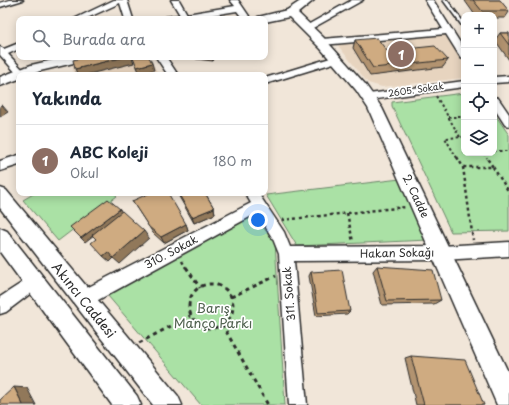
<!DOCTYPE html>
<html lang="tr">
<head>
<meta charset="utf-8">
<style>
  body { margin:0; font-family:"Playpen Sans",sans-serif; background:#f6f6f7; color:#1f2937 }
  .controls { position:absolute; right:12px; top:12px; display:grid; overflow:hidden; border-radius:8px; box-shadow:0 2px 10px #0003 }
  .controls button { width:36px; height:36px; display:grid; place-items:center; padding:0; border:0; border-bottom:1px solid #e0e1e3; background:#fff; color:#1f2937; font:20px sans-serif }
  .you { position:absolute; left:258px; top:220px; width:14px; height:14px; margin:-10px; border:3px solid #fff; border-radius:50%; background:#1a73e8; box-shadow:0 0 0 6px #1a73e833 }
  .badge { display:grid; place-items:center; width:26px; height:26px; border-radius:50%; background:#c8321e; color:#fff; font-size:13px; font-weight:700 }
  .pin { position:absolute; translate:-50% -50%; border:2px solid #fff; box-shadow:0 1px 4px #0006 }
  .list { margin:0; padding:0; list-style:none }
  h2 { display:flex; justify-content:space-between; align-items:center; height:52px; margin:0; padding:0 16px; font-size:17px }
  h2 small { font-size:13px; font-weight:400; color:#747a83 }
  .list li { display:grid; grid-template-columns:26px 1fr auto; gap:12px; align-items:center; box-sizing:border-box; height:72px; padding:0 16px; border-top:1px solid #e0e1e3 }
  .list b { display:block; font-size:15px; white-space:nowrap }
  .list p { margin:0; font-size:13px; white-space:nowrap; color:#747a83 }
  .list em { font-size:13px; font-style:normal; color:#747a83 }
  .icon { flex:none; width:22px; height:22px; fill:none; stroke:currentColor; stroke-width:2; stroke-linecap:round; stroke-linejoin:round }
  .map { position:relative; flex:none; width:509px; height:405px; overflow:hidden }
  .search { position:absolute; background:#fff; box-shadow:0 2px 10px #0003; left:16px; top:16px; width:252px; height:44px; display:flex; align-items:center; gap:10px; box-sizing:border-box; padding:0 14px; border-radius:8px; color:#747a83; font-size:15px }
  .panel { position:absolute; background:#fff; box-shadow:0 2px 10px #0003; left:16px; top:72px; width:252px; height:124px; border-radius:8px }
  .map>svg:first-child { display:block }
  .built { fill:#e7d4bf }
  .green { fill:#aae1a5; stroke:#6a8668 }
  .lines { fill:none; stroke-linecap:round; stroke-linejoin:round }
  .lane-casing { stroke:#2b2b2b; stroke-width:3 }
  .street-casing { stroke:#2b2b2b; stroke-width:3 }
  .secondary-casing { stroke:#2b2b2b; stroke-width:3 }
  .path-far2 { stroke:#2b2b2b; stroke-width:2; stroke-dasharray:2.5 2.5; stroke-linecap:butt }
  .path-far1 { stroke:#2b2b2b; stroke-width:2.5; stroke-dasharray:3 3; stroke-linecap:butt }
  .path { stroke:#2b2b2b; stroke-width:3; stroke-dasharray:4 4; stroke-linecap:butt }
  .lane { fill:#fff; fill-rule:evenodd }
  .street { fill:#fff; fill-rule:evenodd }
  .secondary { fill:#fff; fill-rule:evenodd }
  .wall { fill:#b2936f; stroke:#2b2b2b }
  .shaded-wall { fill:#91785a; stroke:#2b2b2b }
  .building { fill:#cfab81; stroke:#2b2b2b }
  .labels { text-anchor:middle; stroke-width:3.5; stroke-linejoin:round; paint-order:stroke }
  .far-street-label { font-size:9px; fill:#2b2b2b; stroke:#fff }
  .street-label { font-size:11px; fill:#2b2b2b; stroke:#fff }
  .near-street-label { font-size:13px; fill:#2b2b2b; stroke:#fff }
  .near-park-label { font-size:13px; fill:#516250; stroke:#fff }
</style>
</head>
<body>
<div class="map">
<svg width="509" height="405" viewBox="0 0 509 405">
  <rect width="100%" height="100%" fill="#f1e6d9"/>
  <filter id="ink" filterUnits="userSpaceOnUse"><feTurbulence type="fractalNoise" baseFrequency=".025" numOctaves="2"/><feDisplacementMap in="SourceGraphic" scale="8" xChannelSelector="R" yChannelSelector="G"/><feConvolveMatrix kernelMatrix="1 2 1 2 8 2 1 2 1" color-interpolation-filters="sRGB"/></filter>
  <g filter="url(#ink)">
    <path class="built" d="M445,34L464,64V78L382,87L368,83L336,43Z
      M98,57H149L159,75H75L71,63Z"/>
    <path class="green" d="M464,93V153H494V113L509,135V231L451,232L392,106V102Z
      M400,179L429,240L297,246L266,195Z
      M35,193H114L117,196L58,241L23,200Z
      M254,216L275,242L285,405H201L108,296Z"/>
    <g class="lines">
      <g class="lane-casing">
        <path id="lane" d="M443,0H447L464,23V27H463Z"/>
      </g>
      <g class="street-casing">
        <path id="street" d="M10,0H23L0,7V3Z
          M114,0H127L133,19H125L120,3L85,19H74Z
          M171,0H179L187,14L235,6L230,0H238L251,19H243L237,11L187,19H165L166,17L180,15Z
          M352,0H363L311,29H308L304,27Z
          M425,0H433L464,49V59L461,58L446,34L322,45L318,42L322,39L443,29Z
          M19,43V49L8,54L24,71L26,73L24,75H18L0,55V47L4,49Z
          M337,56L340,57L342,59L340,61L265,84V78Z
          M156,57H166L178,75H168Z
          M509,76V82L494,83V77Z
          M464,81V87L369,100L364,97L369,94Z
          M494,97L498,98L509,114V126L505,125L494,108Z
          M19,155V165L0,171V161Z
          M245,193H258L284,232L290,247L442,246L509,242V256L442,260L294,261L307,405H289L279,254L273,239L257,213L89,305L83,307L77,305L75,299L77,293L251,203Z
          M34,275L39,277L42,282L39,287L6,312L0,314V297Z"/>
      </g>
      <g class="secondary-casing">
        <path id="secondary" d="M302,0H314L298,13L323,37L365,84L382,108L509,374V405H497L368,108L356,90L321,49L289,17L265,22V19H256L258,17L287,10Z
          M66,57H88L86,60L40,71L30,75H19V79L0,86V77L31,65Z
          M0,188L6,190L178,396L182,405H153L0,208Z
          M0,228L7,231L137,396L141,405H112L0,252Z"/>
      </g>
      <path class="path-far2" d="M436,96L460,137
        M448,117H464
        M494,151H509
        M484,153L487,158
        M457,158L445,138L464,137"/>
      <path class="path-far1" d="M457,157L463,167H493L486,157
        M463,167L473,240
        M493,167L509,192
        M347,213L353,242
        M282,220L406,207
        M182,261L186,268"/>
      <path class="path" d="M186,267L200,288
        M189 306a22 22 0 1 1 44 0a22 22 0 1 1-44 0Z
        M231,297L276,276
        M222,324L268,405
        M139,343L190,316"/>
      <use href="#lane" class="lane"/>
      <use href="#street" class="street"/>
      <use href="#secondary" class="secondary"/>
    </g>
    <path class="wall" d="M466,0H500L509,12L505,18H494V15H475L465,1Z
      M500,33H509V60L495,40Z
      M355,40L387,51L448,60L443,67L370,76L353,48Z
      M195,57H215L213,61L196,59Z
      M177,193H205L214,208L215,214L194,223Z
      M132,201L186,224L188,230L164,243L153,233Z
      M377,266L441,300L434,304L382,305L373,271Z
      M311,272L350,311L347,314L316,316L309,276Z
      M411,356L484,405H416L405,358Z"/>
    <path class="shaded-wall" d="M124,57H132L134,63L85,75H78L75,69Z
      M212,57H215L213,61Z
      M152,63L154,70L140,74L137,67Z
      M2,105L8,112L0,117V106Z
      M214,208L215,214L194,223L192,217Z
      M120,209L122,213L85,242L81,238Z
      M186,224L188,230L164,243L161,237Z
      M144,231L149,238L120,264L113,258Z
      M108,252L114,258L110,262L103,256Z
      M14,387L27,388L36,405H23Z"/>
    <path class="building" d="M473,0H500L509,11H482Z
      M500,33H509V45Z
      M377,38L387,51L435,46L448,60L373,68L355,40Z
      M85,57H124L75,69L73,60Z
      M133,57H149L152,63L137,67Z
      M150,193H168L186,224L161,237L149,227L132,201Z
      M178,193H205L214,208L192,217Z
      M108,199L120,209L81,238L70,227Z
      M122,211L144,231L113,258L108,252L103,256L91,243L96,239L92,235Z
      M377,266L433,270L441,300L387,301Z
      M342,270L350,311L318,313L311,272Z
      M411,356L465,360L484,405H424Z
      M14,387L23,405H0V400Z"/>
  </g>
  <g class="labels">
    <g class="far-street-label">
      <text transform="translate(416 90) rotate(-8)" y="3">2605. Sokak</text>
    </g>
    <g class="street-label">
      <text transform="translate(416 196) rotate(65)" y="4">2. Cadde</text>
      <text transform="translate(171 252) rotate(-28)" y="4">310. Sokak</text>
      <text transform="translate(397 253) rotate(-1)" y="4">Hakan Sokağı</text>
      <text transform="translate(289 294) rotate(-95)" y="4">311. Sokak</text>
    </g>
    <g class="near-street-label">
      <text transform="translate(84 300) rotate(51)" y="5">Akıncı Caddesi</text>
    </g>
    <g class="near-park-label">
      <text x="213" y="313">Barış<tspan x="213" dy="15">Manço Parkı</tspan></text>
    </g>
  </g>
</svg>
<div class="controls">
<button>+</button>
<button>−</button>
<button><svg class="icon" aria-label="locate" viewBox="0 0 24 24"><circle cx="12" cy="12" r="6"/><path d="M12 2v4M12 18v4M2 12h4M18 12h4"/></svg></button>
<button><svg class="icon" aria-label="layers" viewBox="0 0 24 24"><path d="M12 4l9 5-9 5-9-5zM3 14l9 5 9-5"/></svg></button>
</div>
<div class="you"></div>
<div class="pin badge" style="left:401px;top:54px;background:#8d6e63">1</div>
<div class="search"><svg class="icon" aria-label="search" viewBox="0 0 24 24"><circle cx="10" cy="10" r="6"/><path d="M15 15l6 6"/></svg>Burada ara</div>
<section class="panel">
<h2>Yakında<small></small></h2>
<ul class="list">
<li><span class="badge" style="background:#8d6e63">1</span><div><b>ABC Koleji</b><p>Okul</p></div><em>180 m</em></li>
</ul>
</section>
</div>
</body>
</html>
